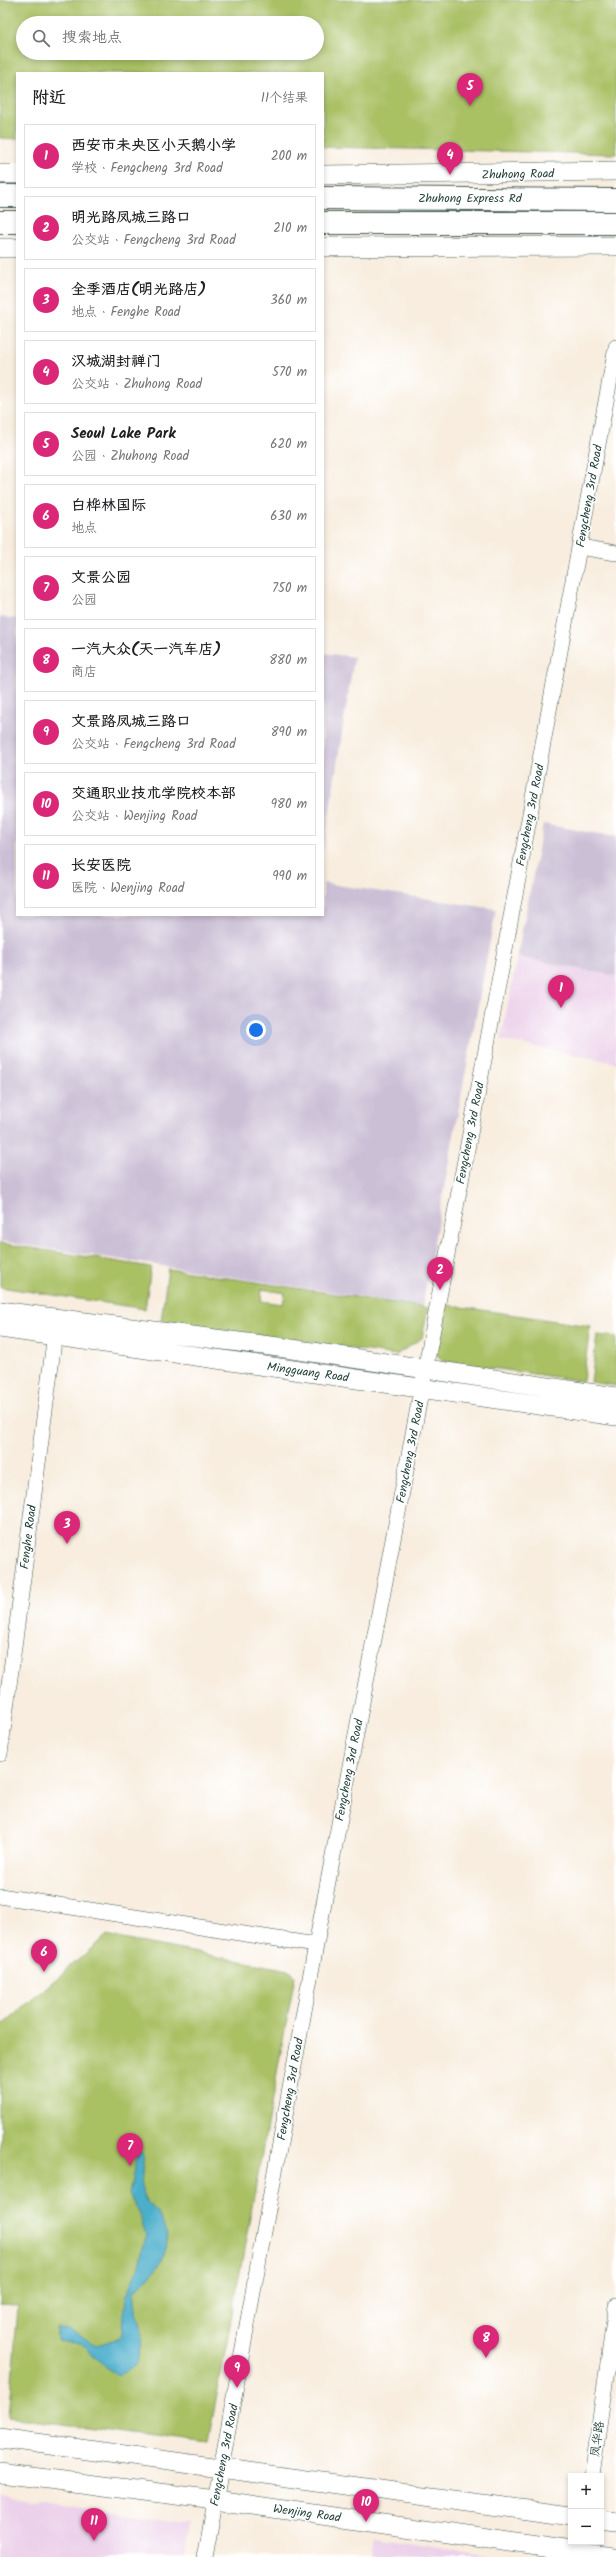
<!DOCTYPE html>
<html lang="zh">
<head>
<meta charset="utf-8">
<style>
  body { margin:0; font-family:Kalam,"LXGW WenKai TC",sans-serif; background:#f6f6f6; color:#202124 }
  .controls { position:absolute; right:12px; bottom:12px; display:grid; overflow:hidden; border-radius:0px; box-shadow:0 2px 6px #0003 }
  .controls button { width:36px; height:36px; display:grid; place-items:center; padding:0; border:0; border-bottom:1px solid #e0e0e0; background:#fff; color:#202124; font:20px sans-serif }
  .you { position:absolute; left:256px; top:1030px; width:14px; height:14px; margin:-10px; border:3px solid #fff; border-radius:50%; background:#1a73e8; box-shadow:0 0 0 6px #1a73e833 }
  .badge { display:grid; place-items:center; width:26px; height:26px; border-radius:50%; background:#db2777; color:#fff; font-size:13px; font-weight:700 }
  .pin { position:absolute; translate:-50% -33px; filter:drop-shadow(0 1px 2px #0008) }
  .pin::after { content:''; position:absolute; top:21px; width:14px; height:12px; background:inherit; clip-path:polygon(0 0,100% 0,50% 100%) }
  .list { margin:0; padding:0; list-style:none }
  h2 { display:flex; justify-content:space-between; align-items:center; height:52px; margin:0; padding:0 16px; font-size:17px }
  h2 small { font-size:13px; font-weight:400; color:#757577 }
  .list li { display:grid; grid-template-columns:26px 1fr auto; gap:12px; align-items:center; box-sizing:border-box; height:64px; margin:0 8px 8px; padding:0 8px; border:1px solid #e0e0e0; border-radius:0px }
  .list b { display:block; font-size:15px; white-space:nowrap }
  .list p { margin:0; font-size:13px; white-space:nowrap; color:#757577 }
  .list em { font-size:13px; font-style:normal; color:#757577 }
  .icon { flex:none; width:22px; height:22px; fill:none; stroke:currentColor; stroke-width:2; stroke-linecap:round; stroke-linejoin:round }
  .map { position:relative; flex:none; width:616px; height:2557px; overflow:hidden }
  .search { position:absolute; background:#fff; box-shadow:0 2px 6px #0003; left:16px; top:16px; width:308px; height:44px; display:flex; align-items:center; gap:10px; box-sizing:border-box; padding:0 14px; border-radius:22px; color:#757577; font-size:15px }
  .panel { position:absolute; background:#fff; box-shadow:0 2px 6px #0003; left:16px; top:72px; width:308px; height:844px; border-radius:0px }
  .map>svg:first-child { display:block }
  .built { fill:#ecd1ea }
  .industrial { fill:#cbbfd5 }
  .green { fill:#a9c064; stroke:#647e4c; fill-rule:evenodd }
  .water { fill:#4caecb; stroke:#367680 }
  .lines { fill:none; stroke-linecap:round; stroke-linejoin:round }
  .minor-casing { stroke:#40574e; stroke-width:16 }
  .major-casing { stroke:#40574e; stroke-width:20 }
  .highway-casing { stroke:#40574e; stroke-width:24 }
  .minor { stroke:#fff; stroke-width:15 }
  .major { stroke:#fff; stroke-width:19 }
  .highway { stroke:#fff; stroke-width:22 }
  .labels { text-anchor:middle; stroke-width:3; stroke-linejoin:round; paint-order:stroke }
  .street-label { font-size:12px; fill:#1f3d34; stroke:#fff }
</style>
</head>
<body>
<div class="map">
<svg width="616" height="2557" viewBox="0 0 616 2557">
  <rect width="100%" height="100%" fill="#fff"/>
  <filter id="ink" filterUnits="userSpaceOnUse"><feTurbulence type="fractalNoise" baseFrequency=".025" numOctaves="2"/><feDisplacementMap in="SourceGraphic" scale="8" xChannelSelector="R" yChannelSelector="G"/><feConvolveMatrix kernelMatrix="1 2 1 2 8 2 1 2 1" color-interpolation-filters="sRGB"/></filter>
  <filter id="wash" filterUnits="userSpaceOnUse"><feTurbulence type="fractalNoise" baseFrequency=".012" numOctaves="4" result="noise"/><feDisplacementMap in="SourceGraphic" scale="16" xChannelSelector="R" yChannelSelector="G"/><feGaussianBlur stdDeviation="0.9" result="paint"/><feColorMatrix in="noise" values="0 0 0 0 0 0 0 0 0 0 0 0 0 0 0 0 0 1.4 0 .05"/><feComposite in="paint" operator="in"/></filter>
  <g filter="url(#wash)">
    <rect width="100%" height="100%" fill="#f8edde"/>
    <path class="built" d="M517,957L616,976V1063L501,1040Z
      M0,2495L191,2525L185,2557H0Z
      M373,2539L490,2557H370Z"/>
    <path class="industrial" d="M0,617L17,619V915H323V883L496,909L422,1306L0,1241Z
      M323,653L354,657L323,853Z
      M543,824L616,837V976L517,957Z"/>
    <path class="green" d="M0,0H616V154L323,147V73H17V139L0,138ZM23,23H317V53H23Z
      M0,1243L151,1267L145,1309L0,1287Z
      M168,1269L428,1308L422,1338L396,1355L161,1321ZM262,1289L285,1293L283,1304L261,1301Z
      M441,1304L590,1326L583,1381L442,1361L436,1353Z
      M597,1335L616,1337V1386L591,1382Z
      M106,1936L289,1970L295,1976L208,2443L9,2417L18,2306L0,2305V2027Z"/>
    <path class="water" d="M141,2152L144,2155C143,2167 140,2183 143,2195C146,2205 155,2209 160,2216C179,2245 157,2273 134,2291C133,2308 137,2314 141,2329C144,2340 138,2355 135,2366L118,2375L105,2367L84,2345L57,2340V2329L69,2330L97,2345L116,2339L122,2334L126,2298L138,2269L146,2236L141,2218L129,2194L137,2155Z"/>
  </g>
  <g filter="url(#ink)">
    <g class="lines">
      <g class="minor-casing">
        <path id="minor" d="M580,547L616,553
          M0,1754L56,1326
          M0,1896L316,1945
          M592,2476L616,2306
          M205,2557L316,1945L506,944L616,347"/>
      </g>
      <g class="major-casing">
        <path id="major" d="M0,174H17
          M323,175L616,171
          M323,247L616,246
          M0,248H17
          M0,1311L278,1347L616,1397
          M0,1328L616,1416
          M0,2438L571,2516
          M0,2473L216,2500L614,2557
          M601,2520L616,2522"/>
      </g>
      <g class="highway-casing">
        <path id="highway" d="M0,196H17
          M323,198L616,200
          M0,222H17
          M323,223H616"/>
      </g>
      <use href="#minor" class="minor"/>
      <use href="#major" class="major"/>
      <use href="#highway" class="highway"/>
    </g>
  </g>
  <g class="labels">
    <g class="street-label">
      <text transform="translate(518 174) rotate(-1)" y="4">Zhuhong Road</text>
      <text x="470" y="202">Zhuhong Express Rd</text>
      <text transform="translate(589 496) rotate(-80)" y="4">Fengcheng 3rd Road</text>
      <text transform="translate(530 815) rotate(-79)" y="4">Fengcheng 3rd Road</text>
      <text transform="translate(470 1133) rotate(-79)" y="4">Fengcheng 3rd Road</text>
      <text transform="translate(308 1372) rotate(8)" y="4">Mingguang Road</text>
      <text transform="translate(410 1452) rotate(-79)" y="4">Fengcheng 3rd Road</text>
      <text transform="translate(28 1537) rotate(-83)" y="4">Fenghe Road</text>
      <text transform="translate(349 1770) rotate(-79)" y="4">Fengcheng 3rd Road</text>
      <text transform="translate(290 2089) rotate(-80)" y="4">Fengcheng 3rd Road</text>
      <text transform="translate(597 2439) rotate(-82)" y="4">凤华路</text>
      <text transform="translate(224 2455) rotate(-79)" y="4">Fengcheng 3rd Road</text>
      <text transform="translate(307 2513) rotate(8)" y="4">Wenjing Road</text>
    </g>
  </g>
</svg>
<div class="controls">
<button>+</button>
<button>−</button>
</div>
<div class="you"></div>
<div class="pin badge" style="left:561px;top:1008px">1</div>
<div class="pin badge" style="left:440px;top:1290px">2</div>
<div class="pin badge" style="left:67px;top:1544px">3</div>
<div class="pin badge" style="left:450px;top:175px">4</div>
<div class="pin badge" style="left:470px;top:106px">5</div>
<div class="pin badge" style="left:44px;top:1972px">6</div>
<div class="pin badge" style="left:130px;top:2166px">7</div>
<div class="pin badge" style="left:486px;top:2358px">8</div>
<div class="pin badge" style="left:237px;top:2388px">9</div>
<div class="pin badge" style="left:366px;top:2522px">10</div>
<div class="pin badge" style="left:94px;top:2541px">11</div>
<div class="search"><svg class="icon" aria-label="search" viewBox="0 0 24 24"><circle cx="10" cy="10" r="6"/><path d="M15 15l6 6"/></svg>搜索地点</div>
<section class="panel">
<h2>附近<small>11个结果</small></h2>
<ul class="list">
<li><span class="badge">1</span><div><b>西安市未央区小天鹅小学</b><p>学校 · Fengcheng 3rd Road</p></div><em>200 m</em></li>
<li><span class="badge">2</span><div><b>明光路凤城三路口</b><p>公交站 · Fengcheng 3rd Road</p></div><em>210 m</em></li>
<li><span class="badge">3</span><div><b>全季酒店(明光路店)</b><p>地点 · Fenghe Road</p></div><em>360 m</em></li>
<li><span class="badge">4</span><div><b>汉城湖封禅门</b><p>公交站 · Zhuhong Road</p></div><em>570 m</em></li>
<li><span class="badge">5</span><div><b>Seoul Lake Park</b><p>公园 · Zhuhong Road</p></div><em>620 m</em></li>
<li><span class="badge">6</span><div><b>白桦林国际</b><p>地点</p></div><em>630 m</em></li>
<li><span class="badge">7</span><div><b>文景公园</b><p>公园</p></div><em>750 m</em></li>
<li><span class="badge">8</span><div><b>一汽大众(天一汽车店)</b><p>商店</p></div><em>880 m</em></li>
<li><span class="badge">9</span><div><b>文景路凤城三路口</b><p>公交站 · Fengcheng 3rd Road</p></div><em>890 m</em></li>
<li><span class="badge">10</span><div><b>交通职业技术学院校本部</b><p>公交站 · Wenjing Road</p></div><em>980 m</em></li>
<li><span class="badge">11</span><div><b>长安医院</b><p>医院 · Wenjing Road</p></div><em>990 m</em></li>
</ul>
</section>
</div>
</body>
</html>
